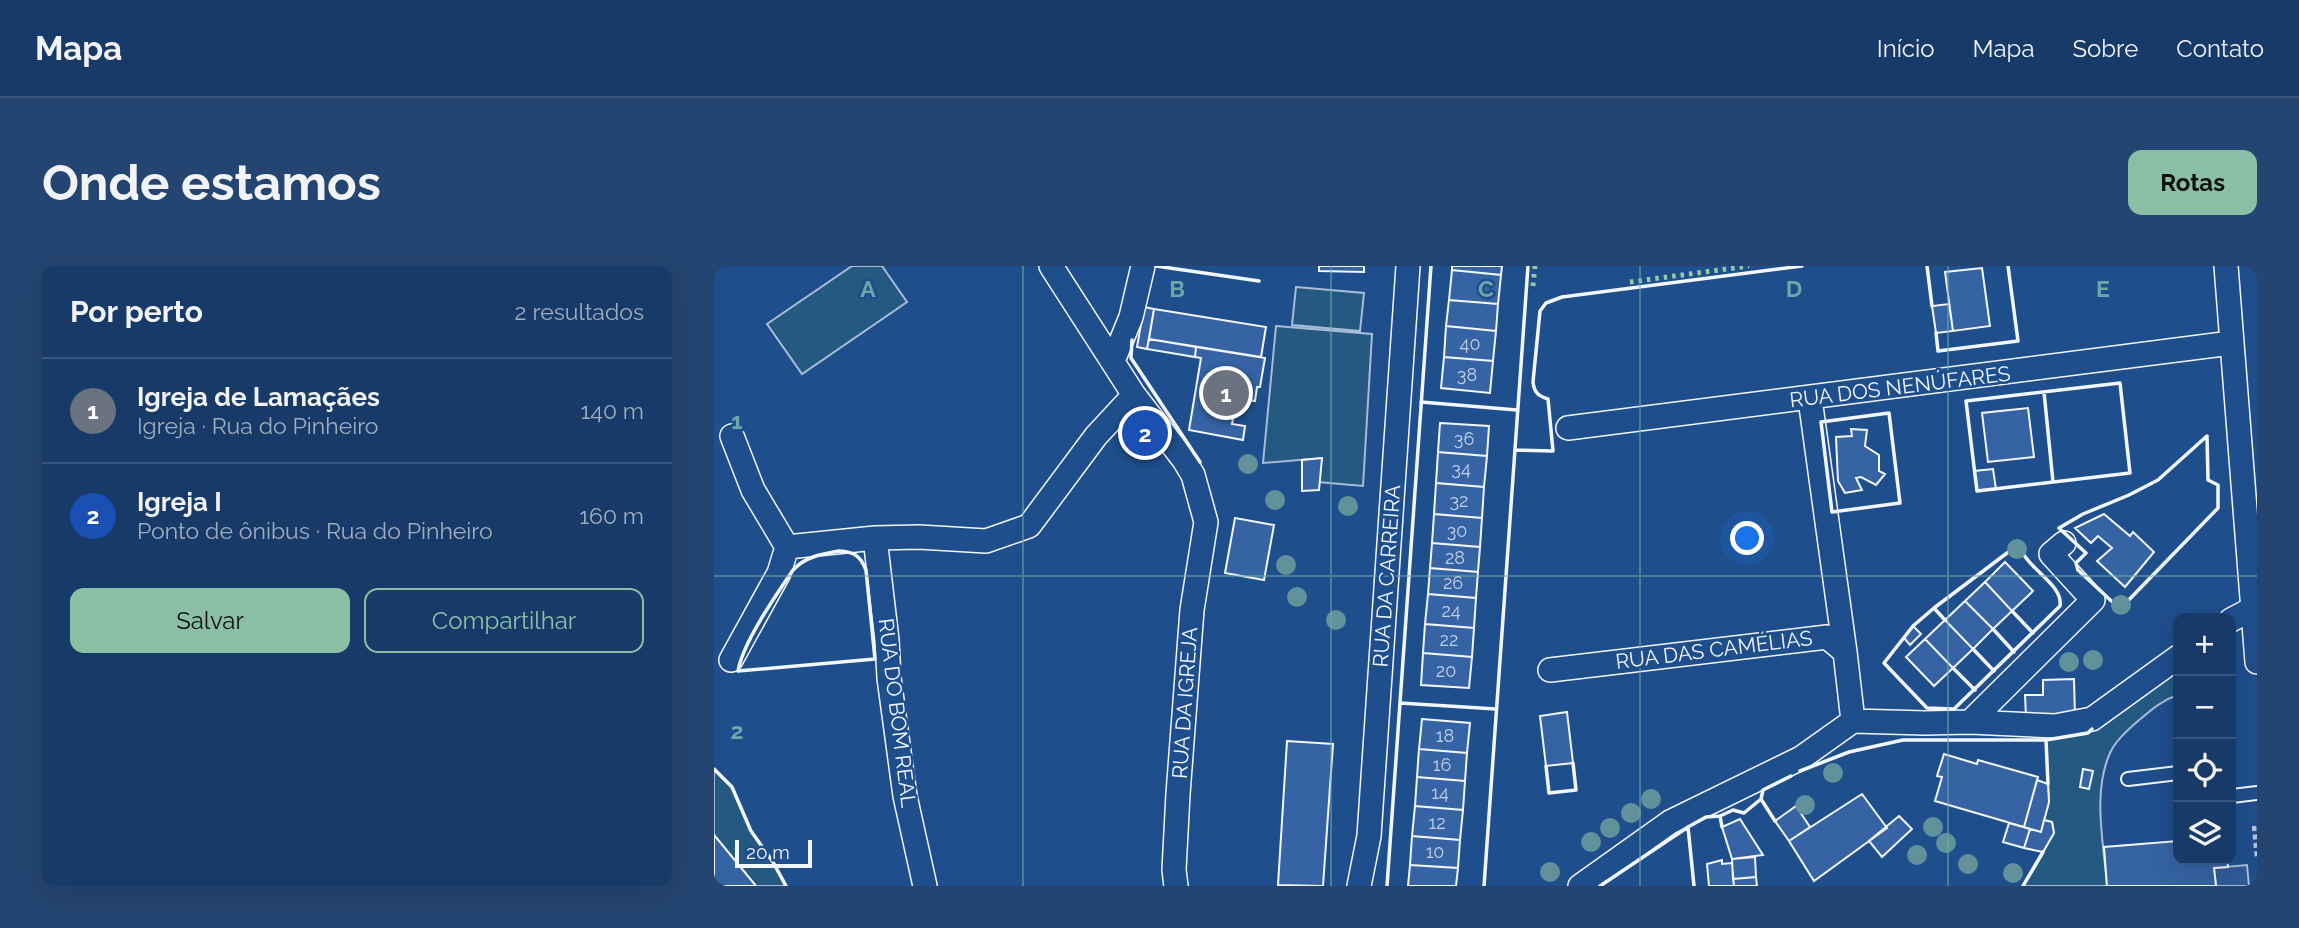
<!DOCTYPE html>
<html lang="pt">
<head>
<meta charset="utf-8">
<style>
  body { margin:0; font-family:Raleway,sans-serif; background:#244571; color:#f1f3f6 }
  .controls { position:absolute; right:21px; bottom:21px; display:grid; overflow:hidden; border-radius:14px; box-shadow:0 7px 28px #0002 }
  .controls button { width:63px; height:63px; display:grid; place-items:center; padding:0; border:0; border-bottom:2px solid #36547d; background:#173a69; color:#f1f3f6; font:35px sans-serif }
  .scale { position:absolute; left:21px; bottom:18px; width:77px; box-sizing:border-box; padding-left:7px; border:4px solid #f2f6ff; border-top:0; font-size:19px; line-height:24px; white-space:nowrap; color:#f2f6ff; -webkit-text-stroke:5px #1f4e8c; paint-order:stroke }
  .you { position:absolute; left:1034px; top:273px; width:24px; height:24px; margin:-18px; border:5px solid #fff; border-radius:50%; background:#1a73e8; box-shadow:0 0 0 10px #1a73e833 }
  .badge { display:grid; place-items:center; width:46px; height:46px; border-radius:50%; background:#8abfa5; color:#fff; font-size:23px; font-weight:700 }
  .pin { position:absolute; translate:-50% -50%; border:4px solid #fff; box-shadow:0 2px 7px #0006 }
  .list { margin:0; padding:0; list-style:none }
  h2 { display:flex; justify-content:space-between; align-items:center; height:91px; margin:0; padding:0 28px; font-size:30px }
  h2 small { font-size:23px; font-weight:400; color:#9eadc0 }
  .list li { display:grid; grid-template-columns:46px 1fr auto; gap:21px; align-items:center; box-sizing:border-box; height:105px; padding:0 28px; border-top:2px solid #36547d }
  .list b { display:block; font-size:26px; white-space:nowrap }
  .list p { margin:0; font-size:23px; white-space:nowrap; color:#9eadc0 }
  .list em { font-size:23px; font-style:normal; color:#9eadc0 }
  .actions { display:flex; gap:14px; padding:21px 28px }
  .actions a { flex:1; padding:16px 0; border:2px solid #8abfa5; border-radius:14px; text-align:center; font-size:24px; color:#8abfa5 }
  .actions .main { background:#8abfa5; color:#111 }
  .icon { flex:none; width:38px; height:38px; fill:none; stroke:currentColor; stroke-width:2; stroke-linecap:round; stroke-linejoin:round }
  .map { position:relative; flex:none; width:1543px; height:620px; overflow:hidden; border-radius:14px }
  header { display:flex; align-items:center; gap:42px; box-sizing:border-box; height:98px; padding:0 35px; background:#173a69; border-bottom:2px solid #36547d }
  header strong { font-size:33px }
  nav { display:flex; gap:38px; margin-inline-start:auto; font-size:24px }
  .intro { display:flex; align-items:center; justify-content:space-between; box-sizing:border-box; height:168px; padding:0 42px }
  h1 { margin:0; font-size:49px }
  .button { padding:18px 32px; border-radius:14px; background:#8abfa5; color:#111; font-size:24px; font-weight:700 }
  main { display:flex; gap:42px; padding:0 42px }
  aside { flex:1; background:#173a69; border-radius:14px; box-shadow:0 7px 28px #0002 }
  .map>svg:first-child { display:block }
  .green { fill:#245a82; stroke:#a8bbd7; stroke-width:2 }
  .parking { fill:#305b95; stroke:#a8bbd7; stroke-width:2 }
  .building { fill:#3563a3; stroke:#f2f6ff; stroke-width:2 }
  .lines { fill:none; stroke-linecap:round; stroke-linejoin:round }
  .service-casing { stroke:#f2f6ff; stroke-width:16 }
  .minor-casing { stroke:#f2f6ff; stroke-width:26 }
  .path { stroke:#b3c4dc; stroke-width:4.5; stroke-dasharray:5 3.5; stroke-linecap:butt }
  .service { stroke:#1f4e8c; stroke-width:12 }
  .minor { stroke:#1f4e8c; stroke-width:23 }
  .hedge { stroke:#97c8a6; stroke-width:5; stroke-dasharray:3.5 5; stroke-linecap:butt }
  .wall { stroke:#f2f6ff; stroke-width:3.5 }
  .tree { fill:#61919a }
  .grid { fill:none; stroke:#6aa9a8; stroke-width:2; stroke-opacity:0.55 }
  .labels { text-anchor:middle; stroke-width:5; stroke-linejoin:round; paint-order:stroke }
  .number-label { font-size:18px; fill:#c3d1e8 }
  .street-label { font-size:21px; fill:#f2f6ff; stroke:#1f4e8c }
  .grid-label { font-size:23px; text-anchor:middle; font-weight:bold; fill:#6aa9a8; stroke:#1f4e8c; stroke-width:5; stroke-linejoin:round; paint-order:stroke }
</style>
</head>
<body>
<header>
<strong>Mapa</strong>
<nav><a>Início</a><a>Mapa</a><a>Sobre</a><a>Contato</a></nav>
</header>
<div class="intro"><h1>Onde estamos</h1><a class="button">Rotas</a></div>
<main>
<aside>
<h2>Por perto<small>2 resultados</small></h2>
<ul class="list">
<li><span class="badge" style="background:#6b7280">1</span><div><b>Igreja de Lamaçães</b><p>Igreja · Rua do Pinheiro</p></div><em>140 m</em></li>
<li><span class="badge" style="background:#1a4fb4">2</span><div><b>Igreja I</b><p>Ponto de ônibus · Rua do Pinheiro</p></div><em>160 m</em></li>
</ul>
<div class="actions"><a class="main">Salvar</a><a>Compartilhar</a></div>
</aside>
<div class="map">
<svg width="1543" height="620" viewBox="0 0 1543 620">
  <rect width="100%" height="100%" fill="#1f4e8c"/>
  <path class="green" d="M138,0H168L193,36L88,108L53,58Z
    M582,21L650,27L646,65L578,59Z
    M562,60L658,68L649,220L604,216L608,192L549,197Z
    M1464,403V429C1448,434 1437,444 1424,455C1414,464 1402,474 1396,487C1378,527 1390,578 1393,620H1309L1340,567L1338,556L1330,554L1335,536L1332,474L1374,466L1430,430Z
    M0,503L18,521L37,565L59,596L72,620H42L0,569Z"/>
  <path class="parking" d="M1533,599L1535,620H1502L1500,602Z"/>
  <path class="building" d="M605,0H650V6L605,5Z
    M738,0H788L787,9L738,4Z
    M1268,2L1276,60L1239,65L1231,6Z
    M738,4L787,9L784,38L735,34Z
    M735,34L784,38L782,65L732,60Z
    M1235,38L1239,65L1222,67L1218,40Z
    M430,41L440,43L433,83L423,81Z
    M440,43L552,61L547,91L435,73Z
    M732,60L782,65L779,95L730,91Z
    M435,73L482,81L481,91L433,83Z
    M482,81L551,92L546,121H543L541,135L523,132L518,158L531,160L529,174L475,164L487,92L481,91Z
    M730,91L779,95L776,127L727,122Z
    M1314,142L1320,191L1274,196L1268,147Z
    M726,157L775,160L773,190L724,186Z
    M1137,163L1153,164L1151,180L1165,189V205L1171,208L1162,219L1147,211L1142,212L1148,224L1131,227L1124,215L1122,171L1138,170Z
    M724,186L773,190L770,221L722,217Z
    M608,192L605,224L588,225V194Z
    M1279,203L1282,223L1263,225L1260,205Z
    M722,217L770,221L768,252L720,248Z
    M720,248L768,252L766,281L718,277Z
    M1390,248L1416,270L1419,266L1440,286L1411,321L1383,295L1398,282L1384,270L1377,277L1361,262Z
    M521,252L560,259L550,314L511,307Z
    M718,277L766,281L764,306L716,302Z
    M1291,296L1319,325L1298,345L1271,316Z
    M716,302L764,306L762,332L714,328Z
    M1271,316L1298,345L1279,363L1251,335Z
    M714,328L762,332L760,362L711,358Z
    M1251,335L1279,363L1259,383L1231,354Z
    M1231,354L1259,383L1239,402L1211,373Z
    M711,358L760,362L758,391L709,387Z
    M1199,360L1207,368L1196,379L1190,372Z
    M1211,373L1239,402L1220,420L1192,391Z
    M709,387L758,391L755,422L707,419Z
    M1360,413L1361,450L1312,451L1311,429H1329V414Z
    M853,446L859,497L832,500L826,450Z
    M708,453L756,457L753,487L705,483Z
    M573,475L619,478L609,620L564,619Z
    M705,483L753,487L751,515L703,511Z
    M1230,488L1263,498L1264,494L1324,511L1310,561L1221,535L1228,511L1223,510Z
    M1369,503L1379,505L1375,523L1366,521Z
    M703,511L751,515L749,544L701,540Z
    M1323,514L1334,518L1335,536L1327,566L1310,561Z
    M1148,528L1173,562L1100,615L1075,575Z
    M701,540L749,544L746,574L698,570Z
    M1082,540L1096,561L1075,575L1061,555Z
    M1185,550L1198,563L1168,591L1155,575Z
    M1026,553L1049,589L1018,593L1008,561Z
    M1330,554L1338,556L1340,567L1329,586L1310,582L1316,563L1327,566Z
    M1295,557L1316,563L1310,582L1289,576Z
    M0,569L42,620H0Z
    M698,570L746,574L744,602L696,599Z
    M1464,575V594H1513L1514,601L1500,602L1502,620H1391H1393L1390,581Z
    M1041,591L1042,611L1019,613L1018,593Z
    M1008,594V598L1018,597L1020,620H995L993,598Z
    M696,599L744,602L742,620H694Z
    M1042,611L1043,620H1020L1019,613Z"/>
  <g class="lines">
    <g class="service-casing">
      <path id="service" d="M1414,513L1464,507
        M1517,528L1518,530L1543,527"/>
    </g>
    <g class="minor-casing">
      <path id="minor" d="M337,0L420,129L470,194L479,209L492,256L478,344L464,528L460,604L462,620
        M1512,0L1543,396
        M399,95L417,51L429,0
        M1096,133L1131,386
        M854,162L1517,77
        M18,170L39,224L73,281L161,272L205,271L272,275L315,260L382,170L420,129
        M161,272L173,374L175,412L191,530L211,620
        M1517,354L1538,343L1543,344
        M17,394L65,307L73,281
        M836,404L1113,371L1131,386L1139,455
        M1256,456L1379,334L1337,288L1350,277
        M645,620L655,570L694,0
        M866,620L956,556L1087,492L1139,455L1211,457L1256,456L1341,460L1378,453L1464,391"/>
    </g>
    <path class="path" d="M1540,560L1543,592"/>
    <use href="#service" class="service"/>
    <use href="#minor" class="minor"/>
    <path class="hedge" d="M916,16L1035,0
      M819,20L821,0"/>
    <path class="wall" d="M442,0L545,15
      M1213,0L1218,40
      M1222,67L1224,85L1304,75L1294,0
      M418,74L417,92L486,196
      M1406,117L1416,207L1263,225L1252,135Z
      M1330,126L1339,216
      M707,136L803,144
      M1175,147L1186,237L1118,246L1107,156Z
      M1493,170L1494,214L1504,219V242L1406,343L1364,304L1362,297L1372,287L1345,262L1369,248L1415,229L1444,214Z
      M801,184L839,185L834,133C824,130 820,126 819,116L826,45L832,37L848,31L1088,0
      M1305,278C1307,283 1309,289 1313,293C1323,307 1349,322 1346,340L1240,443L1213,442L1170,397L1199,360L1220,342Z
      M125,285C140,286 146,289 152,304L161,393L24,405C29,376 62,329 79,304C91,291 107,288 125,285Z
      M1220,342L1231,354
      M1298,345L1319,367
      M1279,363L1300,386
      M1259,383L1280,405
      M1239,402L1261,424
      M686,437L782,443
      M1332,474L1374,467L1378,463
      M832,500L835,527L862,524L859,497
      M0,503L18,521L37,565L59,596L72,620
      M1086,505L1135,486L1189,474H1332L1334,518
      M1061,555L1047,533L1049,524L1077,510
      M1008,561L1006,550L1019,544L1030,547L1047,533
      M673,620L717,0
      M770,620L814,0
      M886,620L974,561
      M980,620L974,561L992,551L1006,550
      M1309,620L1329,586"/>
  </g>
  <g class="tree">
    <circle cx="534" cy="198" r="10"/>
    <circle cx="561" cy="234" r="10"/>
    <circle cx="634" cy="240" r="10"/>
    <circle cx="1303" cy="283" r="10"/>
    <circle cx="572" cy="299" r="10"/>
    <circle cx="583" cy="331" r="10"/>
    <circle cx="1407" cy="339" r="10"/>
    <circle cx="622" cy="354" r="10"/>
    <circle cx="1379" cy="394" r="10"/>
    <circle cx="1355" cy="396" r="10"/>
    <circle cx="1119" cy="507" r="10"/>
    <circle cx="937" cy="533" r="10"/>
    <circle cx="1091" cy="539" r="10"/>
    <circle cx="917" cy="547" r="10"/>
    <circle cx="1219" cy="561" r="10"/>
    <circle cx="896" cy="562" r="10"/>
    <circle cx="877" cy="576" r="10"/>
    <circle cx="1232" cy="577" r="10"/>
    <circle cx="1203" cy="589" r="10"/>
    <circle cx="1254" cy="598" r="10"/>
    <circle cx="836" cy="606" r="10"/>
    <circle cx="1299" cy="607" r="10"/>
  </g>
  <path class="grid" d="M309,0V620M617,0V620M926,0V620M1234,0V620M0,310H1543"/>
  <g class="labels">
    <g class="number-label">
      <text x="756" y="84">40</text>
      <text x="753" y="115">38</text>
      <text x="750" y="179">36</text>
      <text x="747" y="209">34</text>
      <text x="745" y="241">32</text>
      <text x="743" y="271">30</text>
      <text x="741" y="298">28</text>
      <text x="739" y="323">26</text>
      <text x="737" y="351">24</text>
      <text x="735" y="380">22</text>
      <text x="732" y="411">20</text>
      <text x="731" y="476">18</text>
      <text x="728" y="505">16</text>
      <text x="726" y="533">14</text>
      <text x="723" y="563">12</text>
      <text x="721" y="592">10</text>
    </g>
    <g class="street-label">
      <text transform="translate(1186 121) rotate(-7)" y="7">RUA DOS NENÚFARES</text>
      <text transform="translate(673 310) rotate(-86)" y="7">RUA DA CARREIRA</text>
      <text transform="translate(1000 384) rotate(-7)" y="7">RUA DAS CAMÉLIAS</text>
      <text transform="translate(471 437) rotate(-86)" y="7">RUA DA IGREJA</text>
      <text transform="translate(183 447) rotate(83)" y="7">RUA DO BOM REAL</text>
    </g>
  </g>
  <g class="grid-label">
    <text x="154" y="31">A</text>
    <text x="463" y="31">B</text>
    <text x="772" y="31">C</text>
    <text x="1080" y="31">D</text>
    <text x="1389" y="31">E</text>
    <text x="23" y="163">1</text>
    <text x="23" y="473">2</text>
  </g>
</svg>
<div class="controls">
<button>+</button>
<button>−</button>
<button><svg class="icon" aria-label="locate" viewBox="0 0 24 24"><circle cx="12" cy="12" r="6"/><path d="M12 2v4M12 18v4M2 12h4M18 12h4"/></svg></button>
<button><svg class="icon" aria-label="layers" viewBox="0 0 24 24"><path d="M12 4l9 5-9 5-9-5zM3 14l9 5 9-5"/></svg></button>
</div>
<div class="scale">20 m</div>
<div class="you"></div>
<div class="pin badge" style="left:512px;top:127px;background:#6b7280">1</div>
<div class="pin badge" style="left:431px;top:167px;background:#1a4fb4">2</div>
</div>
</main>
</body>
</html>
